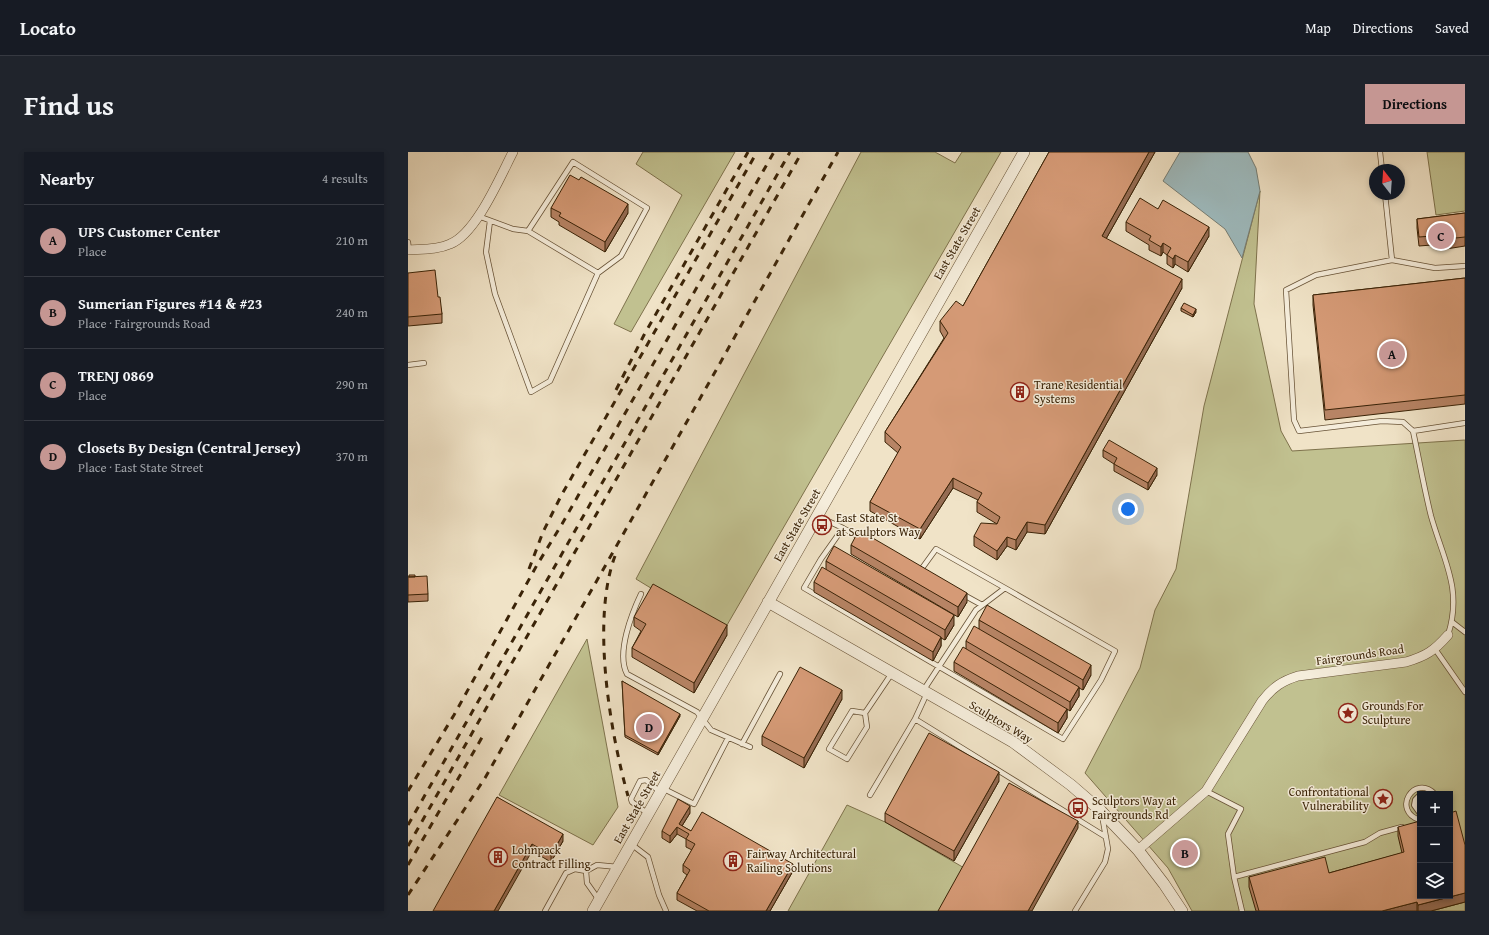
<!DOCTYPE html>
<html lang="en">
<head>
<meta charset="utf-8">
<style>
  body { margin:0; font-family:"Gentium Book Plus",serif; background:#20242c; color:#f1f3f6 }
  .controls { position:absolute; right:12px; bottom:12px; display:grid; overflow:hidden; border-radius:0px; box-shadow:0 2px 6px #0003 }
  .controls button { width:36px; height:36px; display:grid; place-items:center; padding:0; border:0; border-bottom:1px solid #363941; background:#171b24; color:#f1f3f6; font:20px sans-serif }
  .compass { position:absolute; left:961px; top:12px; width:36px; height:36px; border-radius:50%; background:#171b24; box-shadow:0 2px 6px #0003; rotate:343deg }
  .you { position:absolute; left:720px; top:357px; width:14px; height:14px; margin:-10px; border:3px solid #fff; border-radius:50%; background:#1a73e8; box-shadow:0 0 0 6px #1a73e833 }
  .badge { display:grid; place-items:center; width:26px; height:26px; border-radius:50%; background:#c59692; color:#111; font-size:13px; font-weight:700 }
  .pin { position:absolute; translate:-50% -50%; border:2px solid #fff; box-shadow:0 1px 4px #0006 }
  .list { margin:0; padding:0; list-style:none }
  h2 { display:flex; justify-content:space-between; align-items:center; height:52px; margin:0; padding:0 16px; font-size:17px }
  h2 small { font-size:13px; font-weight:400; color:#9ea1a6 }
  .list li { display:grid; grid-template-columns:26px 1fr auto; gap:12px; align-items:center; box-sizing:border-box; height:72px; padding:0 16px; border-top:1px solid #363941 }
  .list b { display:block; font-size:15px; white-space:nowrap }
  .list p { margin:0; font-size:13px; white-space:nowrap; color:#9ea1a6 }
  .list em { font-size:13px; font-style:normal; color:#9ea1a6 }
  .icon { flex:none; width:22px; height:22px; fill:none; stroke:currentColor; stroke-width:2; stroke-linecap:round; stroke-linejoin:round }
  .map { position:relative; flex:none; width:1057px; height:759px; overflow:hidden; border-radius:0px }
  header { display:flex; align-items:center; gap:24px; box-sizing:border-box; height:56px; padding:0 20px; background:#171b24; border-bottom:1px solid #363941 }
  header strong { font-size:19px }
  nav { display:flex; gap:22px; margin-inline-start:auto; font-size:14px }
  .intro { display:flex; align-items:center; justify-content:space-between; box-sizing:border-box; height:96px; padding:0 24px }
  h1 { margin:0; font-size:28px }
  .button { padding:10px 18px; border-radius:0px; background:#c59692; color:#111; font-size:14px; font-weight:700 }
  main { display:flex; gap:24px; padding:0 24px }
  aside { flex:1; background:#171b24; border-radius:0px; box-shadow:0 2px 6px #0003 }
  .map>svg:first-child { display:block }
  .green { fill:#c1c190; stroke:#7e724c; fill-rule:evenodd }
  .water { fill:#9ebbbf; stroke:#767e75 }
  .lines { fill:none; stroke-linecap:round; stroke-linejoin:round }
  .service-casing { stroke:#685337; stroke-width:6 }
  .pedestrian-casing { stroke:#685337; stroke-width:8 }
  .minor-casing { stroke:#685337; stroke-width:10 }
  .tertiary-casing { stroke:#685337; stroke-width:12 }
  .service { stroke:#f5eddb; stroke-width:4.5 }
  .pedestrian { stroke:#f5eddb; stroke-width:6 }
  .minor { stroke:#f5eddb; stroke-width:9 }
  .tertiary { stroke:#f5eddb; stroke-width:11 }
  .rail { stroke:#3a2307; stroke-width:3; stroke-dasharray:7 7; stroke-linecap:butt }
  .wall { fill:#b78465; stroke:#3a2307 }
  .shaded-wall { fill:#956c53; stroke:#3a2307 }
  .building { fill:#d59a76; stroke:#3a2307 }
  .labels { text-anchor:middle; stroke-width:3; stroke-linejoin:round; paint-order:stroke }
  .street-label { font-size:12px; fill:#3a2307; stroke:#f5eddb }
  .poi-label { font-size:12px; fill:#3a2307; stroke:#f5eddb; text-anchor:start }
</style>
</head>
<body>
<header>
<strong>Locato</strong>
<nav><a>Map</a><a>Directions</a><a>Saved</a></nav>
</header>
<div class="intro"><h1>Find us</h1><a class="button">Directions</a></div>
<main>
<aside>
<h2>Nearby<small>4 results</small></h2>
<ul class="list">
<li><span class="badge">A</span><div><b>UPS Customer Center</b><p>Place</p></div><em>210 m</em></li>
<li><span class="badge">B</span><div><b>Sumerian Figures #14 &amp; #23</b><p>Place · Fairgrounds Road</p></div><em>240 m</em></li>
<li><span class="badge">C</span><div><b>TRENJ 0869</b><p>Place</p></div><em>290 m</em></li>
<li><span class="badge">D</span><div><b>Closets By Design (Central Jersey)</b><p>Place · East State Street</p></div><em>370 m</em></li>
</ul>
</aside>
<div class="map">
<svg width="1057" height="759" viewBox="0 0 1057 759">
  <rect width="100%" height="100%" fill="#f0e3c7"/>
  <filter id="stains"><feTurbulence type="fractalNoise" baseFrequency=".005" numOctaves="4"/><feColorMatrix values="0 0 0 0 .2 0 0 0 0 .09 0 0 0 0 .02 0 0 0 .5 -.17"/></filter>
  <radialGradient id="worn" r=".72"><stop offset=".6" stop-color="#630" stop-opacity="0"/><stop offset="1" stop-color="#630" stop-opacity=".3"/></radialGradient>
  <path class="green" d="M235,0H327L223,180L206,172L274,43L228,12Z
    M453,0H527L547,11L554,0H593L315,480L228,427Z
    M1019,0H1057V59L1028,63Z
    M852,39L846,152L873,279L884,299L1057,288V759H784L760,716L677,621L732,516L747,458L768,417L796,254ZM1012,642H1042V744H1012Z
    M179,487L210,655L185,693L91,643Z
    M439,653L477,670L558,717L534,759H380Z"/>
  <path class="water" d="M772,0H840L848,16L852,39L834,106L817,77L755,29Z"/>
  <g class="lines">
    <g class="service-casing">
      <path id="service" d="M972,0L974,18
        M977,42L984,108L908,123L878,138L886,268L891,279L974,269L995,270L1005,279
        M70,64L105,77L120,79L190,121L213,104L239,56L165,10L120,79
        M82,69L78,100L87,142L123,240L142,229L190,121
        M0,90L1,98
        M984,108L1027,116L1057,114
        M0,213L16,211
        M1005,279C1011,307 1016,336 1023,364C1035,407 1055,437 1040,483
        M1005,279L1057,271
        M409,364L435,376
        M453,386L435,376L413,407L396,436L655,587L693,528L707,499L597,436
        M512,419L528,397L597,436L568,458L515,539
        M233,442C224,461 208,501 219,522L289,560L303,578L342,595
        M554,442L574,453
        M1044,470L1057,480
        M1027,497L1057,540
        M519,541L507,567L698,685
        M457,561L444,559L421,597L439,607L459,575L457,561L484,521
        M334,592L372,522
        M254,636L286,652L320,586
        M798,639L833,657L820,682L826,725L834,759
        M462,643L507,567
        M239,661L224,650L223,647L232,629L238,628L252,640
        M1012,668C983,659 1006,621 1027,642
        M223,692L240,705L251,743L258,759
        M826,725L957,690L972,681L994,675
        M191,748L179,731L178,719L189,713L210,715
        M137,759L158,721L167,717L178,719
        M667,759L697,710L700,697L694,663"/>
    </g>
    <g class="pedestrian-casing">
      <path id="pedestrian" d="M1012,644L1008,648L1007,653L1012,660"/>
    </g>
    <g class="minor-casing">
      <path id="minor" d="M0,98C14,97 29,98 42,92C68,82 92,25 105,0
        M730,698L798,639L854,549C865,535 874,529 890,524L998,510C1018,504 1026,499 1040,483"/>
    </g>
    <g class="tertiary-casing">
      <path id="tertiary" d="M360,450L605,590L663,633L693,659L730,698L756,732L774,759
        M185,759L616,0"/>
    </g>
    <use href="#service" class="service"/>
    <use href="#pedestrian" class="pedestrian"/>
    <use href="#minor" class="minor"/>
    <use href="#tertiary" class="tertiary"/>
    <path class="rail" d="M208,238L236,183L340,0
      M207,404C183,468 202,580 220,644
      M121,417L135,380L153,344L349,0
      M0,639L46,563L129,413L154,372L366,0
      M0,673L382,0
      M0,694L394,0
      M0,713L76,582
      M0,743L77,626L311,213L430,0"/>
  </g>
  <path class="wall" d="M641,0H747L698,87L774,136L637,382L619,380L608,398L599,394L589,408L566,394V384L589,372L569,360V350L570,348L545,336L512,387L462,359V350L490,301L477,290V280L536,186L532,179V169L555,154Z
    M143,56L220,61L197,100L151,73V70L143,65Z
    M750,57L801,84L780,120L767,112L765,116L759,112V103L755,100L753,104L741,98V93L718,79V70Z
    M1057,61V94L1038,97L1037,92L1011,94L1009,76V67Z
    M0,121L30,145L34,162V171L0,174Z
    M1057,126V252L917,268L905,153V143Z
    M773,156L788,160L785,165L773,159Z
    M695,298L749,323L740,338L706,319V312L695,305Z
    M443,393L559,450L550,465L443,402Z
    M418,409L546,473L537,488L533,486V494L525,509L406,440V430L418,418Z
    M0,425H7L20,442V449L0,450Z
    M226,465L319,483L286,541L224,505V496L233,479L226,474Z
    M571,468L683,523L675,538L671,536V544L662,559L659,557V566L650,581L546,519V510L558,497V489L571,477Z
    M214,529L272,564L250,603L217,585Z
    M434,547L396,616L354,593V584Z
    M591,629L546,709L477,670V661Z
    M89,645L155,689L143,710L124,699Z
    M282,661L274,674L283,679L385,719L362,759H289L269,748V741L279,723L275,720V713L284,698L278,695V687L269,682L262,691L254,686V679Z
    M990,675L1057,750L1023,759H848L841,735V725L921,721L994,701L990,684Z"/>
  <path class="shaded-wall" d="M741,0H747L694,94V84Z
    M220,52V61L197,100V90Z
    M801,75V84L780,120V110Z
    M755,91V100L753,104V95Z
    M767,103V112L765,116V107Z
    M774,127V136L637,382V373Z
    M788,157V160L785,165V163Z
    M749,316V323L740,338V331Z
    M545,326V336L512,387V377Z
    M619,370V380L608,398V388Z
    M599,385V394L589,408V399Z
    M559,441V450L550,465V455Z
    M546,463V473L537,488V478Z
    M319,473V483L286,541V531Z
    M533,485V494L525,509V500Z
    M683,513V523L675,538V528Z
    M671,535V544L662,559V550Z
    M434,538V547L396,616V606Z
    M659,557V566L650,581V571Z
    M272,562V564L250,603V601Z
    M591,620V629L546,709V699Z
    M282,654V661L272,677L271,672Z
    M670,669V676L624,759H620Z
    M269,675V682L262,691V684Z
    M155,682V689L143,710V703Z
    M124,692V699L90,759H86Z
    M385,712V719L362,759H358Z
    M1057,741V750L1023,759H1010V753Z
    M1009,750V759H974Z"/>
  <path class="building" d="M641,0H741L694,84L774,127L637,373L619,370L608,388L599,385L589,399L566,384L573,371L589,372L592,365L569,350L574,341L545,326L512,377L462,350L493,295L477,280L540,181L532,169L548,149L555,154Z
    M162,23L171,28L173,25L220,52L197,90L151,64L153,61L143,56Z
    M732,46L750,57L755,48L801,75L780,110L767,103L765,107L759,103L763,96L755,91L753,95L741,88L743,84L718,70Z
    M1057,61V85L1038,87L1037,83L1011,85L1009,67Z
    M27,118L30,145H32L34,162L0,165V121Z
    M1057,126V243L917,258L905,143Z
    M776,151L788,157L785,163L773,156Z
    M701,288L749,316L740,331L706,312L709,306L695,298Z
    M451,378L559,441L550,455L443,393Z
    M426,394L546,463L537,478L418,409Z
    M414,415L533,485L525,500L406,430Z
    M1,423H7V425H1Z
    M19,424L20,442L0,443V425Z
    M245,432L319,473L286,531L224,496L238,472L226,465Z
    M579,453L683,513L675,528L571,468Z
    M566,474L671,535L662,550L558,489Z
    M555,495L659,557L650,571L546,510Z
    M392,515L434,538L396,606L354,584Z
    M214,529L272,562L250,601L217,583Z
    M521,581L591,620L546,699L477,661Z
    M601,631L670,669L620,759H530Z
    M89,645L155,682L143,703L124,692L86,759H25Z
    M270,647L282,654L271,672L283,679L294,660L385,712L358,759H301L269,741L282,718L275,713L287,692L278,687L281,682L269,675L262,684L254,679Z
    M1048,659L1057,693V741L1010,753L1009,750L974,759H851L841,725L917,705L921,721L996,700L990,675L1012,669V744H1042V661Z"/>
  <defs>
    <g id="building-ring" transform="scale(1)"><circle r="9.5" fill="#f5eddb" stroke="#8f2418" stroke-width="1.5"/><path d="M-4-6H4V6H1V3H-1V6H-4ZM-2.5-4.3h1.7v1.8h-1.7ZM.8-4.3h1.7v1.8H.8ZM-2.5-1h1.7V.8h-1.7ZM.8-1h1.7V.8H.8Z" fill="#8f2418"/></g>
    <g id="bus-ring" transform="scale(1)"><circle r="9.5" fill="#f5eddb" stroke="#8f2418" stroke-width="1.5"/><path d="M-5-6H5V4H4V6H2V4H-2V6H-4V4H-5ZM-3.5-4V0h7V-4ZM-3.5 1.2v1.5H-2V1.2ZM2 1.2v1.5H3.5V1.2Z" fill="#8f2418"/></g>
    <g id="sight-ring" transform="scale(1)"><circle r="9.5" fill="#f5eddb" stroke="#8f2418" stroke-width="1.5"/><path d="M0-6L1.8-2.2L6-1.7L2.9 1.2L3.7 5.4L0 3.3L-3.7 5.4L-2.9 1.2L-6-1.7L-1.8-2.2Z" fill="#8f2418"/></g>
  </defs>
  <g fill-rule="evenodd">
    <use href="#building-ring" x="612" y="240"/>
    <use href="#bus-ring" x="414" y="373"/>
    <use href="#sight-ring" x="940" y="561"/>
    <use href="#sight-ring" x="975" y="647"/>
    <use href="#bus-ring" x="670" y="656"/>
    <use href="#building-ring" x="90" y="705"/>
    <use href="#building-ring" x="325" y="709"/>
  </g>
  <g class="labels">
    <g class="street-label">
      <text transform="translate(549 91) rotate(-60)" y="4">East State Street</text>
      <text transform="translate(389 373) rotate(-60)" y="4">East State Street</text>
      <text transform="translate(952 503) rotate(-8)" y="4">Fairgrounds Road</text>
      <text transform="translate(593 570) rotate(31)" y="4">Sculptors Way</text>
      <text transform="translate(229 655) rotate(-60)" y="4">East State Street</text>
    </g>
    <g class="poi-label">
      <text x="626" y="237">Trane Residential<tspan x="626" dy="14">Systems</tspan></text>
      <text x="428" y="370">East State St<tspan x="428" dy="14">at Sculptors Way</tspan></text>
      <text x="954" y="558">Grounds For<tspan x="954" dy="14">Sculpture</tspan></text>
      <text x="961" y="644" text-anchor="end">Confrontational<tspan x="961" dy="14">Vulnerability</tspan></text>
      <text x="684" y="653">Sculptors Way at<tspan x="684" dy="14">Fairgrounds Rd</tspan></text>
      <text x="104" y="702">Lohnpack<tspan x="104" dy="14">Contract Filling</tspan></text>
      <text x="339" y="706">Fairway Architectural<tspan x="339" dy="14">Railing Solutions</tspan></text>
    </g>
  </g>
  <rect width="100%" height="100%" filter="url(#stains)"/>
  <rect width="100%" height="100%" fill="url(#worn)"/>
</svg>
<div class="controls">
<button>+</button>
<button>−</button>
<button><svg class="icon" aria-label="layers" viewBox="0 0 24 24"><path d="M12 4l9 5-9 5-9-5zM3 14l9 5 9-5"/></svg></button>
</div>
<svg class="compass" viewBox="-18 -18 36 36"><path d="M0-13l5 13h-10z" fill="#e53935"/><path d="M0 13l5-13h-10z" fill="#9ea1a6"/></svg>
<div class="you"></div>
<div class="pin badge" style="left:984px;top:202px">A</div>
<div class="pin badge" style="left:777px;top:701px">B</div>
<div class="pin badge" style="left:1033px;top:84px">C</div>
<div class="pin badge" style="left:241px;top:575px">D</div>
</div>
</main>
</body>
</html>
